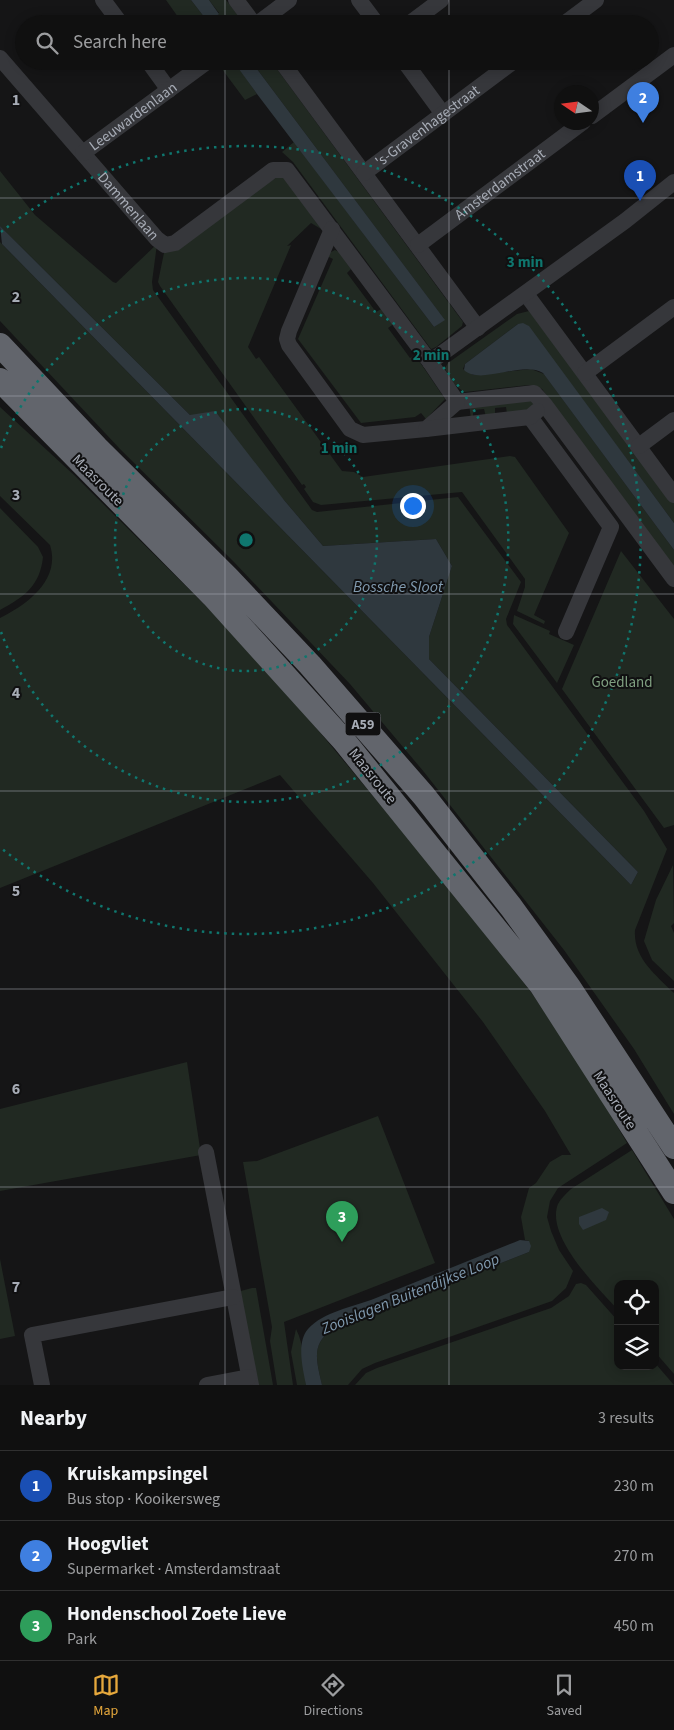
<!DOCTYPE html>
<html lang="en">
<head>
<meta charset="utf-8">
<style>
  body { margin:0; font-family:"Source Sans 3",sans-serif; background:#191919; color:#f1f3f6 }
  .controls { position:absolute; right:15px; bottom:15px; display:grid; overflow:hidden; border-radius:10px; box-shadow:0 2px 12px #0003 }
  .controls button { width:45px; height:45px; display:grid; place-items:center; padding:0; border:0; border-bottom:1px solid #303030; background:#101010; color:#f1f3f6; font:25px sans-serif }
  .compass { position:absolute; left:554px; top:85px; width:45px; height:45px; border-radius:50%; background:#101010; box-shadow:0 2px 12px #0003; rotate:283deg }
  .you { position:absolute; left:412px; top:505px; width:18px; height:18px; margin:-12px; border:4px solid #fff; border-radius:50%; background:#1a73e8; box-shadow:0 0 0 8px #1a73e833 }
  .badge { display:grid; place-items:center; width:32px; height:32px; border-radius:50%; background:#e6a83c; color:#fff; font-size:16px; font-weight:700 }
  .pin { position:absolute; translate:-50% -41px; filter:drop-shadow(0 1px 2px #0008) }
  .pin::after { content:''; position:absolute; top:26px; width:18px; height:15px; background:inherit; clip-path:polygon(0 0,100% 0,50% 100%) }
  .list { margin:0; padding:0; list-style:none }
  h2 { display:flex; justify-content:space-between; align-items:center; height:65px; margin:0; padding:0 20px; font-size:21px }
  h2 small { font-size:16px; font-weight:400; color:#9c9d9f }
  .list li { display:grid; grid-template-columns:32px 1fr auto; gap:15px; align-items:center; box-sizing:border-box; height:70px; padding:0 20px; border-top:1px solid #303030 }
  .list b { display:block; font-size:19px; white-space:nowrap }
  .list p { margin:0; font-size:16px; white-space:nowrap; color:#9c9d9f }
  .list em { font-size:16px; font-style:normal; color:#9c9d9f }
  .icon { flex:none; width:28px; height:28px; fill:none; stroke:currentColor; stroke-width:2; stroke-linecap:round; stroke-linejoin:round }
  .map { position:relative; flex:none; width:674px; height:1385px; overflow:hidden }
  .search { position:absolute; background:#101010; box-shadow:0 2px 12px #0003; left:15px; right:15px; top:15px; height:55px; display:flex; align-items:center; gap:12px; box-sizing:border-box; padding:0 18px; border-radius:28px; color:#9c9d9f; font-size:19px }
  .sheet { height:275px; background:#101010 }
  nav { display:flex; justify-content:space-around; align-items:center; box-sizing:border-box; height:70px; border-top:1px solid #303030; background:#101010; font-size:14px; color:#9c9d9f }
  nav a { display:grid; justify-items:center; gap:2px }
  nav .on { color:#e6a83c }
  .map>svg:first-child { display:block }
  .green { fill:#212922 }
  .water { fill:#2f383e }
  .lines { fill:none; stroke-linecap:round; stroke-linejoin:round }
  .minor { stroke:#36373b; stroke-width:16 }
  .highway { stroke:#62656c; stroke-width:24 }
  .grid { fill:none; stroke:#a7acb6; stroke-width:1; stroke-opacity:0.55 }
  .ring { fill:none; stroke:#0f766e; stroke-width:2.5; stroke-dasharray:2.5 5 }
  .labels { text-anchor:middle; stroke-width:4; stroke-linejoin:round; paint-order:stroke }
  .shield { fill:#101011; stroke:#7a7d84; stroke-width:1 }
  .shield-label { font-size:14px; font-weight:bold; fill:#a7acb6 }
  .street-label { font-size:15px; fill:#a7acb6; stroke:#101011 }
  .park-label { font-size:15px; fill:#7f9f80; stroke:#101011 }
  .water-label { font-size:16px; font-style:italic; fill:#809aaf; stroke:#101011 }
  .grid-label { font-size:16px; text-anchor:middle; font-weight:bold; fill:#a7acb6; stroke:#101011; stroke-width:4; stroke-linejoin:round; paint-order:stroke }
  .centre { fill:#0f766e; stroke:#101011; stroke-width:2.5 }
  .ring-label { font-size:15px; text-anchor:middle; font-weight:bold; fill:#0f766e; stroke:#101011; stroke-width:4; stroke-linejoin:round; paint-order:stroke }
</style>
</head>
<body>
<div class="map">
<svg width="674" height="1385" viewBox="0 0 674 1385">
  <rect width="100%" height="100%" fill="#151516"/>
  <path class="green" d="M166,0H191L208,22L219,13L209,0H226L237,14L238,24H183Z
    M216,61H242L237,65L257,94L245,100Z
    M251,61H271L463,322L462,326L436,347L431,349L293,162L282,152L294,142L434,327L444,319Z
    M0,171L35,215L113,282L116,283L157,244L152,282L153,290L312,510L317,512L458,497L521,582L506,619L507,625L644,811L667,849L635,930C633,958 656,975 674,993V1114L634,1049L564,950L424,772L350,684L233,561L120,449L0,321V242L631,885L638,872L429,659V637L452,566L436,539L323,546L284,500L190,415L0,226Z
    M282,174L321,229L311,223L287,246L291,245L248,347L256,359L259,357L342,471L354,472L363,477L510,456L515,457L569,533L534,615L545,621L544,624L517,611L525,587V579L462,492L321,505L313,502L304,489L306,487L304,484L302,485L160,286L158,282L165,248Z
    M335,250L339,252L351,269L347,273L376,312L383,308L395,323L388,328L410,358L415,355L445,399L426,419L421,413L415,417L361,423L298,339L333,259L325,255Z
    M529,311L674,502V523L527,325L518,324L465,364L463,369L473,375L531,369L544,374L674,550V568L542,389L529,385L465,392C456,388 448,377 445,368L448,363L517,314Z
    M528,398L534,403L530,410L507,414L506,407L495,408V415L486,417L484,409L473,410V418L471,419L469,404Z
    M0,407L74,475L217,617L303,712L432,867L531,992L589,1078L627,1143L558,1188L550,1201L547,1217L551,1231L559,1250L573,1271L566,1288L552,1301L375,1363L362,1369L348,1385H322C317,1362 310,1344 333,1329L529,1252V1241L525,1240L521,1217L529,1188L536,1183L550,1162L562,1155H571L545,1111L483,1022L373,883L280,775L0,888V618C27,605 61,580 50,545L0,496Z
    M0,508L38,547L43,557C40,586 24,597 0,610Z
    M621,551L674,619V825L664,828L562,689Z
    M514,615L550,631L549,634L574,645L557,683L513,624Z
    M673,865L674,923L671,926L674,933V981L652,960L644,941L656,900Z
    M187,1062L201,1155L0,1191V1109Z
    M378,1116L435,1263L284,1322L293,1385H277L270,1341L272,1327L243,1162L257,1161Z
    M632,1150L674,1219V1374L655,1352V1284H618V1310C598,1288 545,1236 558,1204C561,1198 566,1194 571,1189Z
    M0,1259L15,1336L0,1339Z
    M581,1283L586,1285L618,1321V1366H655V1363L674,1385H355L366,1373L377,1368L551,1308L569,1296L576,1284Z
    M252,1288H256L273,1385H257L237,1292Z
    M296,1329C305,1346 303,1366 306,1385H297L291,1352Z"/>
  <path class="water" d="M191,0H209L219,14L208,22Z
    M242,61H251L445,320L434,327L257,94L236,65Z
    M0,226L190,415L215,411L284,500L323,546L436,539L452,566L429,637V659L638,872L631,885L2,244Z
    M523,323L529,326L674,523V550L543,373C522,360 481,386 464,370L465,364L518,324Z
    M602,1208L609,1212L606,1220L583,1230L579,1224V1217Z
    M520,1240L529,1241L531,1246L529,1252L333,1329C310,1344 317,1362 322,1385H306C303,1369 296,1343 308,1329C323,1312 353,1307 376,1298C424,1279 472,1259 520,1240Z"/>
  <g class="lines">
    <g class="minor">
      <path d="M103,0L121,24"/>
      <path d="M236,0L254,24"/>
      <path d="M359,0L377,24"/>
      <path d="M257,24L289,0"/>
      <path d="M409,24L441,0"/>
      <path d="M564,24L596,0"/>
      <path id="s1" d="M0,58L157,239L165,245L175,243L273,170H287L430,362L457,402L534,393L545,405L674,579"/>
      <path d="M148,61L169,90"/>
      <path d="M281,61L478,328"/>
      <path d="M404,61L443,114"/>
      <path d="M592,116L674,55"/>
      <path id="s2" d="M83,153L208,61"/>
      <path id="s3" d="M364,173L514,61"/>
      <path d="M332,229L289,331L287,339L289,345L350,429L363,435L426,429L457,402"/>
      <path id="s4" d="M418,245L583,122"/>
      <path d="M526,294L674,495"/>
      <path d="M430,362L625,221L674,182"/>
      <path d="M585,373L674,307"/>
      <path d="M530,417L611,527L566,632"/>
      <path d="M426,429L530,417L537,411"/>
      <path d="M639,446L674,420"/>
      <path d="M206,1152L251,1385"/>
      <path d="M42,1385L32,1335L233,1297"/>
      <path d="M207,1385L249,1377"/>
    </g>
    <path class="highway" d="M0,345L97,448L227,577L310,665L424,796L511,907L569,987L674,1147
      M0,380L213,596L344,741L541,985L674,1192"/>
  </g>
  <path class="grid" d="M225,0V24M449,0V24M225,61V1385M449,61V1385M0,198H674M0,396H674M0,594H674M0,791H674M0,989H674M0,1187H674"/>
  <g class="ring">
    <circle cx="246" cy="540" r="131"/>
    <path d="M1 448A262 262 0 1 1 1 632"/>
    <path d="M1 232A394 394 0 1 1 1 848"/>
  </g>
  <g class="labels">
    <rect class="shield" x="345.5" y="712.5" width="35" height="23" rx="4"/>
    <g class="shield-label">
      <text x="363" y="729">A59</text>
    </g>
    <g class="street-label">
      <text dy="5" stroke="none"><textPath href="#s2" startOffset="62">Leeuwardenlaan</textPath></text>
      <text dy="5" stroke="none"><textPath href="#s3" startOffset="79">'s-Gravenhagestraat</textPath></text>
      <text dy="5" stroke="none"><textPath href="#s4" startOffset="102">Amsterdamstraat</textPath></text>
      <text dy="5" stroke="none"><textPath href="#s1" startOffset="196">Dammenlaan</textPath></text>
      <text transform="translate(98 480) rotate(45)" y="5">Maasroute</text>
      <text transform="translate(373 776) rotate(51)" y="5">Maasroute</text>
      <text transform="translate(615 1100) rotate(57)" y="5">Maasroute</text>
    </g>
    <g class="park-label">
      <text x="622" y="687">Goedland</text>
    </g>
    <g class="water-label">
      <text x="398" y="592">Bossche Sloot</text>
      <text transform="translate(410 1293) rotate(-22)" y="6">Zooislagen Buitendijkse Loop</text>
    </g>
  </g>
  <g class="grid-label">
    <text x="16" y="105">1</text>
    <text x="16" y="302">2</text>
    <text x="16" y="500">3</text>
    <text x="16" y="698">4</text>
    <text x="16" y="896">5</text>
    <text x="16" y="1094">6</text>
    <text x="16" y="1292">7</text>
  </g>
  <circle cx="246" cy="540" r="8" class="centre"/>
  <g class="ring-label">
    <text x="525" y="267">3 min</text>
    <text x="431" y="360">2 min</text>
    <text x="339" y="453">1 min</text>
  </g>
</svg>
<div class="controls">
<button><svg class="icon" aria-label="locate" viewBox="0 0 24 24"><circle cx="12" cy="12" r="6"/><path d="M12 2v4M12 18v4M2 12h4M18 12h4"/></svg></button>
<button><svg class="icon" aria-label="layers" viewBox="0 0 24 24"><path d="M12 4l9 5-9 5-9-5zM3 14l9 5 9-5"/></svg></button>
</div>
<svg class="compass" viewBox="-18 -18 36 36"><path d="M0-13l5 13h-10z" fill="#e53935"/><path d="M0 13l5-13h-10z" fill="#9c9d9f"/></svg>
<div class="you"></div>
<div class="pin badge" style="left:640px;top:201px;background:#1a4fb4">1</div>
<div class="pin badge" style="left:643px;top:123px;background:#3f7fe0">2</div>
<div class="pin badge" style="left:342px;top:1242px;background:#2e9e5b">3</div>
<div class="search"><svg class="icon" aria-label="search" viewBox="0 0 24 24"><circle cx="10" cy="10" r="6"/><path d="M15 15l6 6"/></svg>Search here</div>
</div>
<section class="sheet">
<h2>Nearby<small>3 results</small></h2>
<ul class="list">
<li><span class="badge" style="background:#1a4fb4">1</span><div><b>Kruiskampsingel</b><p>Bus stop · Kooikersweg</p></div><em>230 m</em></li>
<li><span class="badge" style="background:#3f7fe0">2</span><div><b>Hoogvliet</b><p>Supermarket · Amsterdamstraat</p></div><em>270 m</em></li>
<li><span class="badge" style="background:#2e9e5b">3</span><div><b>Hondenschool Zoete Lieve</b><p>Park</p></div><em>450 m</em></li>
</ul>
</section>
<nav>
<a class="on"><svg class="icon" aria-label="map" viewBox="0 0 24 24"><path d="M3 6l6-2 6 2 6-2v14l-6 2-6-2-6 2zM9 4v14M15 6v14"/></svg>Map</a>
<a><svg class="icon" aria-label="directions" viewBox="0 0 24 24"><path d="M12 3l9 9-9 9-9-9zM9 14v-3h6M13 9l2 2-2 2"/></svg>Directions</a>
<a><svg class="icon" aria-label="saved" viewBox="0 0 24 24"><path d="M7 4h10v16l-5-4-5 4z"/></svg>Saved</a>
</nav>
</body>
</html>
